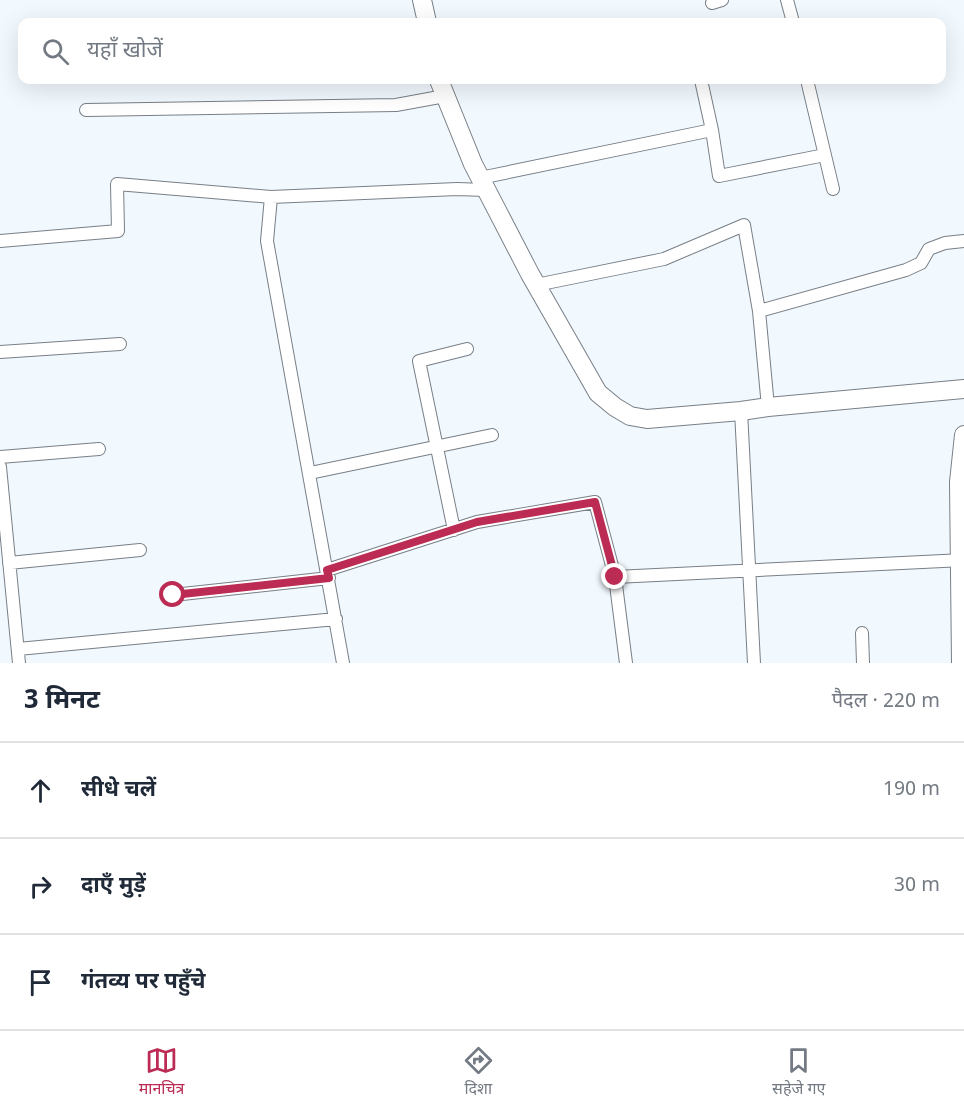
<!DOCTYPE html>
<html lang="hi">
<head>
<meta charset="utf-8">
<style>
  body { margin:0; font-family:Georgia,"Noto Sans Devanagari",serif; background:#f2f2f3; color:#1f2937 }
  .stop { position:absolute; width:18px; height:18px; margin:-14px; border:4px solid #bb2b54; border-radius:50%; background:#fff }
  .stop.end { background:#bb2b54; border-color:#fff; box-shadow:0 2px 6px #0008 }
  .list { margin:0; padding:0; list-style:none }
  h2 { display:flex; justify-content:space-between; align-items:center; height:78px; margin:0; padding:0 24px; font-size:26px }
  h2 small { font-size:20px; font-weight:400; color:#747a83 }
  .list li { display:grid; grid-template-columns:39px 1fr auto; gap:18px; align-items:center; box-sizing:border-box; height:96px; padding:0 24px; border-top:2px solid #e0e1e3 }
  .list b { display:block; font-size:22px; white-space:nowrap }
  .list em { font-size:20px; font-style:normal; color:#747a83 }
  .icon { flex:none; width:33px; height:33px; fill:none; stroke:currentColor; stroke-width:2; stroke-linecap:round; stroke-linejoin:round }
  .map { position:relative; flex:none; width:964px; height:663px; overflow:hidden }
  .search { position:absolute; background:#fff; box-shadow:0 6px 24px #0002; left:18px; right:18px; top:18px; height:66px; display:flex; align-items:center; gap:15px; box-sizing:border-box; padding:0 21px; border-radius:12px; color:#747a83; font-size:22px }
  .sheet { height:366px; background:#fff }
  nav { display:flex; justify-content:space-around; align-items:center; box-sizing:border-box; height:84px; border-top:2px solid #e0e1e3; background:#fff; font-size:16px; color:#747a83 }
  nav a { display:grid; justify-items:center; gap:3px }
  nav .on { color:#bb2b54 }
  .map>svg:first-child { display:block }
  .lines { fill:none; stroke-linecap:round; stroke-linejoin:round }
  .street-casing { stroke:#787f86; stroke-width:14 }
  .secondary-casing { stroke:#787f86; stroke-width:20 }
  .street { stroke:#fff; stroke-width:12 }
  .secondary { stroke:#fff; stroke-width:18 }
  .route { stroke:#bb2b54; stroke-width:8 }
</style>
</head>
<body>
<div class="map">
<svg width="964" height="663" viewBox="0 0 964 663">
  <rect width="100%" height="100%" fill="#f1f8fe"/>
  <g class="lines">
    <g class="street-casing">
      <path id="street" d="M787,0L793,22
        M712,3L722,0
        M701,80L712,130L719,176L825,155
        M807,80L833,189
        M86,110L396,105L445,96
        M480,178L712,130
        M271,197L267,241L343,663
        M0,241L118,231L117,184L271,197L457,189L486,190
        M536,285L664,259L744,225L759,311L768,407
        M759,311L906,270L921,263L929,249L945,243L964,241
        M0,352L120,344
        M741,411L754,663
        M0,457L99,449
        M0,467L19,663
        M310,473L492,435
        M454,530L419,361L467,349
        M9,563L140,550
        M327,570L477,522L595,502L615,577L626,663
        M615,577L964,560
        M173,595L329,578
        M862,633L863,663
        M18,649L336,619"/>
    </g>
    <g class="secondary-casing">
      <path id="secondary" d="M422,0L427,22
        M439,80L473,164L530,274L598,393L615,407L630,416L647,419L741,411L768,407L964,389
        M961,663L959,482L964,435"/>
    </g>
    <use href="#street" class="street"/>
    <use href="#secondary" class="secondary"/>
  </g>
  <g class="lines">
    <path class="route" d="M173,595L329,578L327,570L477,522L595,502L615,577"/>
  </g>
</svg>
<div class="stop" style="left:173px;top:595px"></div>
<div class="stop end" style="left:615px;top:577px"></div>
<div class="search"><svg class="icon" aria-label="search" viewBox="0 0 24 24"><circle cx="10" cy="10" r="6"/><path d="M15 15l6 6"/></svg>यहाँ खोजें</div>
</div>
<section class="sheet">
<h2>3 मिनट<small>पैदल · 220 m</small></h2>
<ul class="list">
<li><svg class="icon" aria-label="ahead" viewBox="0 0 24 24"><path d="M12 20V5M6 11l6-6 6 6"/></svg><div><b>सीधे चलें</b></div><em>190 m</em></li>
<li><svg class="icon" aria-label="right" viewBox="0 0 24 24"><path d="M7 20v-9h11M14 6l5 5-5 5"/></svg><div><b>दाएँ मुड़ें</b></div><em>30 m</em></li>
<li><svg class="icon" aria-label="arrive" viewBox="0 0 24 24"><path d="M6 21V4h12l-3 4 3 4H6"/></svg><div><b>गंतव्य पर पहुँचे</b></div></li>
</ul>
</section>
<nav>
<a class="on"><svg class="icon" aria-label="map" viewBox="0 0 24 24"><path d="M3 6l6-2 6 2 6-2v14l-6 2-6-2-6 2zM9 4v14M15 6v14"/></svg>मानचित्र</a>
<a><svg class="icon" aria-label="directions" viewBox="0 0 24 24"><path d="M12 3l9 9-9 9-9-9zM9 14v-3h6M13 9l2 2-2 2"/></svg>दिशा</a>
<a><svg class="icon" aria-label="saved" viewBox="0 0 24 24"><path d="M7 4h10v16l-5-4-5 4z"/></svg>सहेजे गए</a>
</nav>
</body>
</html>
